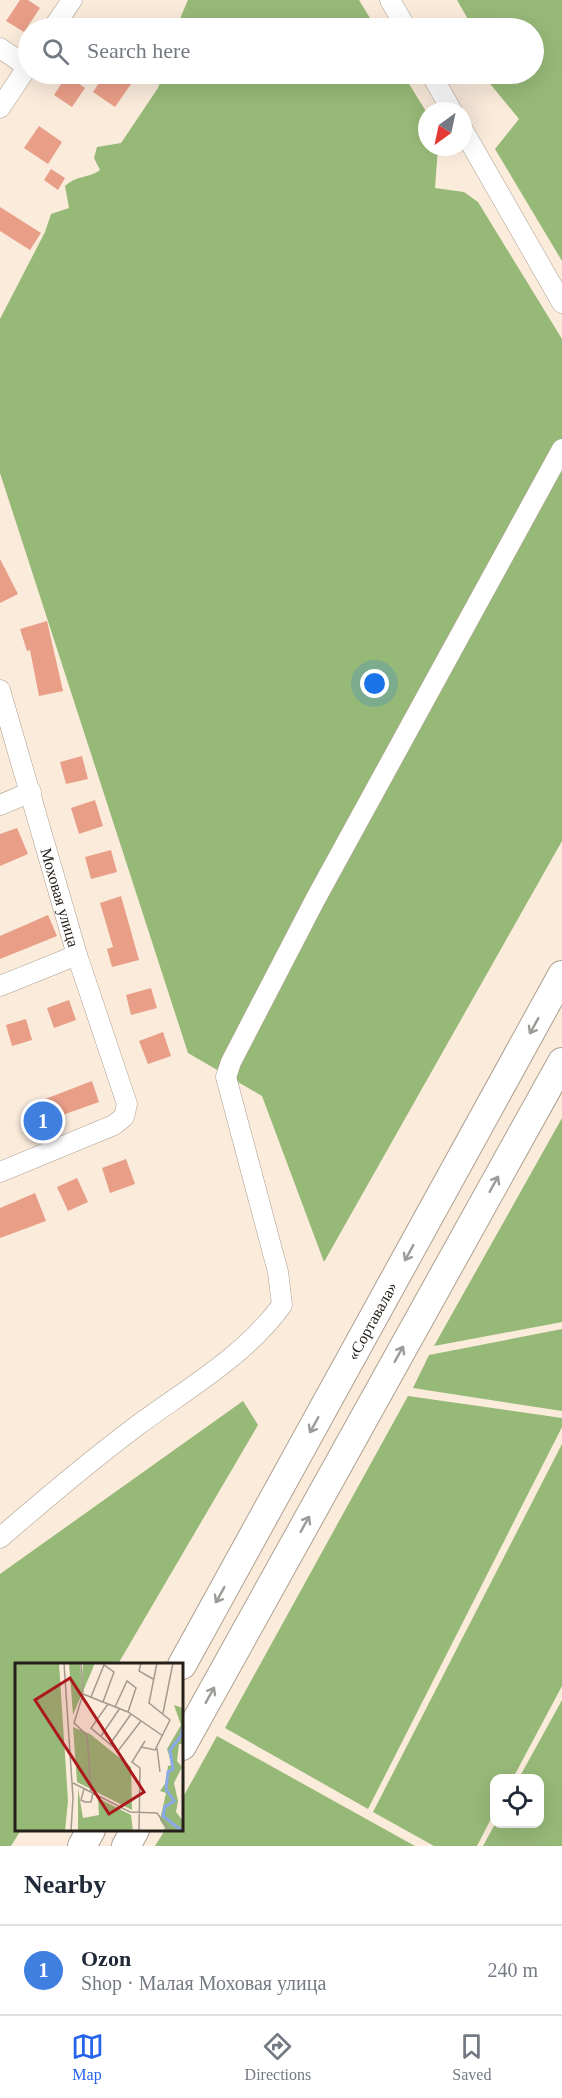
<!DOCTYPE html>
<html lang="en">
<head>
<meta charset="utf-8">
<style>
  body { margin:0; font-family:Georgia,serif; background:#f6f6f7; color:#1f2937 }
  .controls { position:absolute; right:18px; bottom:18px; display:grid; overflow:hidden; border-radius:12px; box-shadow:0 6px 24px #0002 }
  .controls button { width:54px; height:54px; display:grid; place-items:center; padding:0; border:0; border-bottom:2px solid #e0e1e3; background:#fff; color:#1f2937; font:30px sans-serif }
  .compass { position:absolute; left:418px; top:102px; width:54px; height:54px; border-radius:50%; background:#fff; box-shadow:0 6px 24px #0002; rotate:213deg }
  .you { position:absolute; left:375px; top:684px; width:21px; height:21px; margin:-15px; border:4px solid #fff; border-radius:50%; background:#1a73e8; box-shadow:0 0 0 9px #1a73e833 }
  .badge { display:grid; place-items:center; width:39px; height:39px; border-radius:50%; background:#2563eb; color:#fff; font-size:20px; font-weight:700 }
  .pin { position:absolute; translate:-50% -50%; border:3px solid #fff; box-shadow:0 2px 6px #0006 }
  .list { margin:0; padding:0; list-style:none }
  h2 { display:flex; justify-content:space-between; align-items:center; height:78px; margin:0; padding:0 24px; font-size:26px }
  h2 small { font-size:20px; font-weight:400; color:#747a83 }
  .list li { display:grid; grid-template-columns:39px 1fr auto; gap:18px; align-items:center; box-sizing:border-box; height:90px; padding:0 24px; border-top:2px solid #e0e1e3 }
  .list b { display:block; font-size:22px; white-space:nowrap }
  .list p { margin:0; font-size:20px; white-space:nowrap; color:#747a83 }
  .list em { font-size:20px; font-style:normal; color:#747a83 }
  .icon { flex:none; width:33px; height:33px; fill:none; stroke:currentColor; stroke-width:2; stroke-linecap:round; stroke-linejoin:round }
  .map { position:relative; flex:none; width:562px; height:1846px; overflow:hidden }
  .search { position:absolute; background:#fff; box-shadow:0 6px 24px #0002; left:18px; right:18px; top:18px; height:66px; display:flex; align-items:center; gap:15px; box-sizing:border-box; padding:0 21px; border-radius:33px; color:#747a83; font-size:22px }
  .sheet { height:168px; background:#fff }
  nav { display:flex; justify-content:space-around; align-items:center; box-sizing:border-box; height:84px; border-top:2px solid #e0e1e3; background:#fff; font-size:16px; color:#747a83 }
  nav a { display:grid; justify-items:center; gap:3px }
  nav .on { color:#2563eb }
  .map>svg:first-child { display:block }
  .forest { fill:#97b978 }
  .building { fill:#e99e87 }
  .lines { fill:none; stroke-linecap:round; stroke-linejoin:round }
  .minor-casing { stroke:#ad9f91; stroke-width:21 }
  .highway-casing { stroke:#ad9f91; stroke-width:30 }
  .minor { stroke:#fff; stroke-width:20 }
  .highway { stroke:#fff; stroke-width:28 }
  .oneway { stroke:#9d9b98 }
  .labels { text-anchor:middle; stroke-width:4.5; stroke-linejoin:round; paint-order:stroke }
  .street-label { font-size:16px; fill:#26201b; stroke:#faebdb }
  .inset-river { fill:none; stroke:#8ba9e7; stroke-width:3 }
  .inset-road { fill:none; stroke:#a59a8e; stroke-width:1.5 }
  .view { fill:#ac191c; fill-opacity:0.15; stroke:#ac191c; stroke-width:3 }
  .inset-edge { fill:none; stroke:#26201b; stroke-width:3 }
</style>
</head>
<body>
<div class="map">
<svg width="562" height="1846" viewBox="0 0 562 1846">
  <rect width="100%" height="100%" fill="#faebdb"/>
  <path class="forest" d="M188,0H359L376,28H176Z
    M457,0H562V261L495,149L519,119L482,74H534V28H473Z
    M163,74H403L427,113V147H438L435,188L464,192L478,202L562,339V841L324,1262L262,1096L188,1053L0,473V319L45,232L51,214L69,208L65,186C79,174 88,179 100,170L94,158L97,147L121,143L158,88Z
    M562,1118V1322L434,1346Z
    M562,1329V1411L413,1388L429,1355Z
    M408,1396L562,1418V1427L368,1809L225,1728Z
    M243,1401L258,1425L118,1664H16V1830H21L11,1846H0V1574Z
    M562,1444V1686L513,1778H494V1813L477,1846H434L373,1812Z
    M562,1700V1846H483L495,1824H540V1778H519Z
    M217,1736L415,1846H155L165,1830H182V1799Z"/>
  <path class="building" d="M20,0H28L40,8L24,32L6,21Z
    M105,74H138L115,107L93,92Z
    M67,75L85,88L72,107L54,95Z
    M39,126L62,142L48,164L24,148Z
    M51,169L65,178L58,190L44,180Z
    M0,207L41,233L30,250L0,231Z
    M0,559L18,594L0,603Z
    M47,621L63,691L39,696L30,650L27,651L20,629Z
    M82,756L88,779L66,784L60,762Z
    M95,800L103,826L79,834L71,808Z
    M17,828L28,854L0,866V834Z
    M111,850L117,872L91,879L85,857Z
    M121,896L139,960L112,967L107,949L113,947L100,903Z
    M48,915L57,936L0,959V936Z
    M151,988L157,1008L131,1015L126,995Z
    M69,1000L76,1020L54,1028L47,1008Z
    M26,1019L32,1040L12,1046L6,1025Z
    M163,1032L171,1056L148,1064L139,1041Z
    M92,1081L99,1102L57,1117L60,1123L37,1132L27,1106Z
    M126,1159L135,1184L110,1193L102,1168Z
    M77,1178L88,1202L68,1211L57,1187Z
    M35,1193L46,1221L0,1238V1208Z"/>
  <g class="lines">
    <g class="minor-casing">
      <g id="minor">
        <path d="M390,0L406,28"/>
        <path d="M53,28L72,0"/>
        <path d="M0,48L28,67"/>
        <path d="M431,74L452,111"/>
        <path d="M0,108L28,66"/>
        <path d="M463,130L562,303"/>
        <path id="s1" d="M0,690L77,955L127,1104L124,1117L114,1125L0,1172"/>
        <path d="M0,805L31,792"/>
        <path d="M0,986L77,955"/>
        <path d="M0,1538C45,1499 90,1461 138,1425C187,1389 246,1355 282,1305L278,1272L226,1077L231,1062L315,900L562,449"/>
      </g>
    </g>
    <g class="highway-casing">
      <g id="highway">
        <path id="s2" d="M182,1665L562,975"/>
        <path d="M182,1746L562,1062"/>
        <path d="M82,1846L91,1830"/>
        <path d="M126,1846L135,1830"/>
      </g>
    </g>
    <use href="#minor" class="minor"/>
    <use href="#highway" class="highway"/>
  </g>
  <defs><path id="oneway-shaft" d="M-6 0H5M1.5-3L5.5 0L1.5 3" fill="none" stroke-width="1.6" stroke-linecap="round" stroke-linejoin="round" transform="scale(1.5)"/></defs>
  <g class="oneway">
    <use href="#oneway-shaft" transform="translate(534 1026) rotate(119)"/>
    <use href="#oneway-shaft" transform="translate(494 1184) rotate(-61)"/>
    <use href="#oneway-shaft" transform="translate(409 1253) rotate(119)"/>
    <use href="#oneway-shaft" transform="translate(399 1354) rotate(-61)"/>
    <use href="#oneway-shaft" transform="translate(314 1425) rotate(119)"/>
    <use href="#oneway-shaft" transform="translate(305 1524) rotate(-61)"/>
    <use href="#oneway-shaft" transform="translate(220 1595) rotate(119)"/>
    <use href="#oneway-shaft" transform="translate(210 1695) rotate(-61)"/>
  </g>
  <g class="labels">
    <g class="street-label">
      <text dy="6" stroke="none"><textPath href="#s1" startOffset="216">Моховая улица</textPath></text>
      <text dy="6" stroke="none"><textPath href="#s2" startOffset="393">«Сортавала»</textPath></text>
    </g>
  </g>
  <g transform="translate(15 1663)">
    <rect width="168" height="168" fill="#faebdb"/>
    <path d="M0,0H44L53,138L50,168H0ZM54,0H65L67,25L68,0H80L58,52ZM159,42L168,45V81H164L162,98L167,104L159,120L163,138L161,149L168,158V168H148L150,165L145,157L151,130L145,128L151,119L153,103L157,102L152,86L166,62ZM58,64L75,71L116,104L117,147L62,119ZM63,125L68,155L84,152L83,135L116,152L118,168H63Z" fill="#97b978"/>
    <path class="inset-river" d="M167,168L148,153L150,144L159,138L151,126L153,109L158,106L155,87L166,73L168,63"/>
    <path class="inset-road" d="M49,0L58,135L56,168M66,0L68,31L59,60L72,72L76,129M126,0L124,8L138,16M68,31L113,49L148,73M76,34L89,2L99,9L88,39M93,41L76,65L103,88L126,58M100,44L112,18L121,25L113,49M148,50L158,0M86,73L105,45M95,81L116,51M126,84L140,87L155,57L134,40L142,0M142,85L145,109M58,120L115,149L142,150L155,168M69,126L66,137L70,139H76L78,130M124,168L125,105L117,99L130,78"/>
    <path class="view" d="M55,15L129,129L94,151L20,37Z"/>
    <rect width="168" height="168" class="inset-edge"/>
  </g>
</svg>
<div class="controls">
<button><svg class="icon" aria-label="locate" viewBox="0 0 24 24"><circle cx="12" cy="12" r="6"/><path d="M12 2v4M12 18v4M2 12h4M18 12h4"/></svg></button>
</div>
<svg class="compass" viewBox="-18 -18 36 36"><path d="M0-13l5 13h-10z" fill="#e53935"/><path d="M0 13l5-13h-10z" fill="#747a83"/></svg>
<div class="you"></div>
<div class="pin badge" style="left:43px;top:1121px;background:#3f7fe0">1</div>
<div class="search"><svg class="icon" aria-label="search" viewBox="0 0 24 24"><circle cx="10" cy="10" r="6"/><path d="M15 15l6 6"/></svg>Search here</div>
</div>
<section class="sheet">
<h2>Nearby<small></small></h2>
<ul class="list">
<li><span class="badge" style="background:#3f7fe0">1</span><div><b>Ozon</b><p>Shop · Малая Моховая улица</p></div><em>240 m</em></li>
</ul>
</section>
<nav>
<a class="on"><svg class="icon" aria-label="map" viewBox="0 0 24 24"><path d="M3 6l6-2 6 2 6-2v14l-6 2-6-2-6 2zM9 4v14M15 6v14"/></svg>Map</a>
<a><svg class="icon" aria-label="directions" viewBox="0 0 24 24"><path d="M12 3l9 9-9 9-9-9zM9 14v-3h6M13 9l2 2-2 2"/></svg>Directions</a>
<a><svg class="icon" aria-label="saved" viewBox="0 0 24 24"><path d="M7 4h10v16l-5-4-5 4z"/></svg>Saved</a>
</nav>
</body>
</html>
